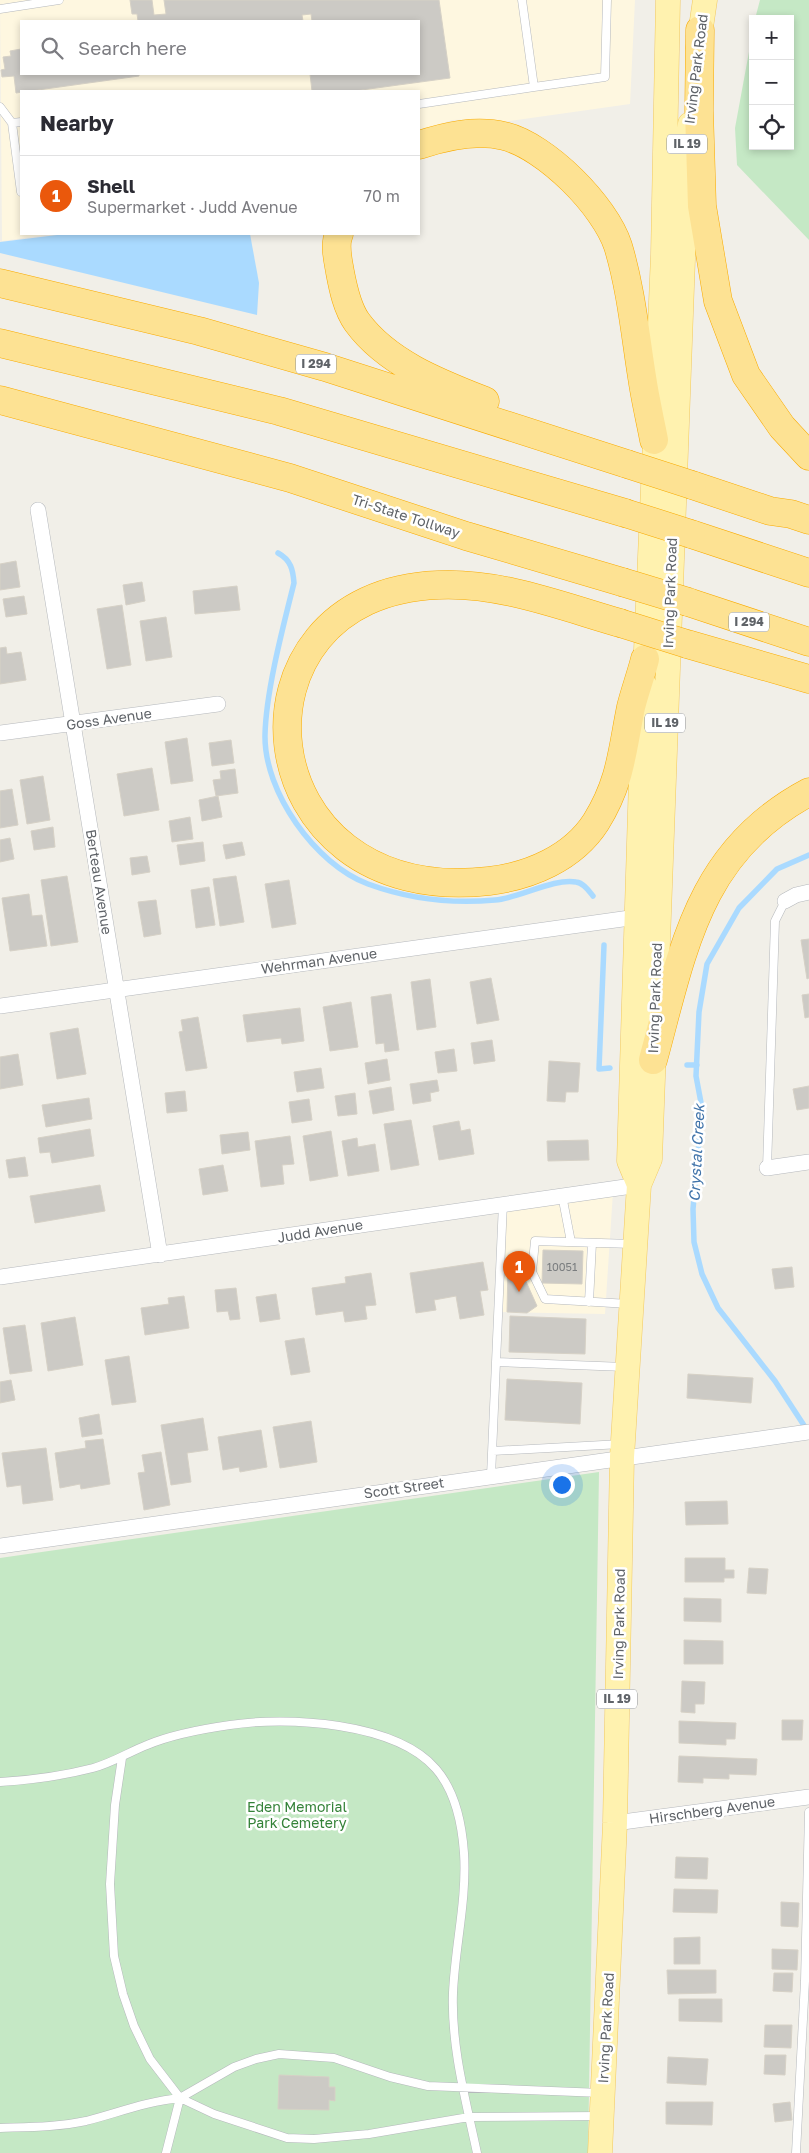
<!DOCTYPE html>
<html lang="en">
<head>
<meta charset="utf-8">
<style>
  body { margin:0; font-family:"Golos Text",sans-serif; background:#f2f2f3; color:#2b2b33 }
  .controls { position:absolute; right:15px; top:15px; display:grid; overflow:hidden; border-radius:0px; box-shadow:0 2px 8px #0003 }
  .controls button { width:45px; height:45px; display:grid; place-items:center; padding:0; border:0; border-bottom:1px solid #e1e1e2; background:#fff; color:#2b2b33; font:25px sans-serif }
  .you { position:absolute; left:561px; top:1484px; width:18px; height:18px; margin:-12px; border:4px solid #fff; border-radius:50%; background:#1a73e8; box-shadow:0 0 0 8px #1a73e833 }
  .badge { display:grid; place-items:center; width:32px; height:32px; border-radius:50%; background:#ea580c; color:#fff; font-size:16px; font-weight:700 }
  .pin { position:absolute; translate:-50% -41px; filter:drop-shadow(0 1px 2px #0008) }
  .pin::after { content:''; position:absolute; top:26px; width:18px; height:15px; background:inherit; clip-path:polygon(0 0,100% 0,50% 100%) }
  .list { margin:0; padding:0; list-style:none }
  h2 { display:flex; justify-content:space-between; align-items:center; height:65px; margin:0; padding:0 20px; font-size:21px }
  h2 small { font-size:16px; font-weight:400; color:#7c7c81 }
  .list li { display:grid; grid-template-columns:32px 1fr auto; gap:15px; align-items:center; box-sizing:border-box; height:80px; padding:0 20px; border-top:1px solid #e1e1e2 }
  .list b { display:block; font-size:19px; white-space:nowrap }
  .list p { margin:0; font-size:16px; white-space:nowrap; color:#7c7c81 }
  .list em { font-size:16px; font-style:normal; color:#7c7c81 }
  .icon { flex:none; width:28px; height:28px; fill:none; stroke:currentColor; stroke-width:2; stroke-linecap:round; stroke-linejoin:round }
  .map { position:relative; flex:none; width:809px; height:2153px; overflow:hidden }
  .search { position:absolute; background:#fff; box-shadow:0 2px 8px #0003; left:20px; top:20px; width:400px; height:55px; display:flex; align-items:center; gap:12px; box-sizing:border-box; padding:0 18px; border-radius:0px; color:#7c7c81; font-size:19px }
  .panel { position:absolute; background:#fff; box-shadow:0 2px 8px #0003; left:20px; top:90px; width:400px; height:145px; border-radius:0px }
  .map>svg:first-child { display:block }
  .commercial { fill:#fef7e0; fill-rule:evenodd }
  .green { fill:#c5e8c5 }
  .water { fill:#aadaff }
  .lines { fill:none; stroke-linecap:round; stroke-linejoin:round }
  .stream { stroke:#aadaff; stroke-width:5.5 }
  .building { fill:#cccac5; stroke:#d6d1c6 }
  .lane-casing { stroke:#b5b8bc; stroke-width:9 }
  .street-casing { stroke:#b5b8bc; stroke-width:16 }
  .primary-casing { stroke:#f2c960; stroke-width:25 }
  .highway-casing { stroke:#f9ab00; stroke-width:29 }
  .lane { stroke:#fff; stroke-width:8 }
  .street { stroke:#fff; stroke-width:15 }
  .primary { stroke:#fff2af; stroke-width:24 }
  .highway { stroke:#fde293; stroke-width:28 }
  .highway-bridge-casing { stroke:#f9ab00; stroke-width:29; stroke-linecap:butt }
  .highway-bridge { stroke:#fde293; stroke-width:28 }
  .labels { text-anchor:middle; stroke-width:5; stroke-linejoin:round; paint-order:stroke }
  .number-label { font-size:11px; fill:#7a7d7f }
  .shield { fill:#fff; stroke:#8f9295; stroke-width:1 }
  .shield-label { font-size:12px; font-weight:bold; fill:#5f6368 }
  .street-label { font-size:14px; fill:#5f6368; stroke:#fff }
  .park-label { font-size:14px; fill:#348238; stroke:#fff }
  .water-label { font-size:15px; font-style:italic; fill:#4174aa; stroke:#fff }
</style>
</head>
<body>
<div class="map">
<svg width="809" height="2153" viewBox="0 0 809 2153">
  <rect width="100%" height="100%" fill="#f1efe8"/>
  <path class="commercial" d="M0,0H635L630,104L502,122L477,119L452,120L419,132V91H21V234H53L2,241ZM21,21H419V74H21Z
    M613,1192L605,1314L501,1312L506,1208Z"/>
  <path class="green" d="M760,0H809V240L737,165L735,128L753,30V146H790V19H755Z
    M599,1472L588,2153H0V1558Z"/>
  <path class="water" d="M65,234H250L259,283L257,315L0,253V242Z"/>
  <g class="lines">
    <path class="stream" d="M278,553C291,560 293,570 294,583C283,627 266,691 265,735C264,792 315,864 368,884C409,899 452,904 495,900C520,898 553,878 576,882C584,883 589,891 593,896
      M604,945L599,1069L610,1068
      M687,1065H697
      M807,1430L775,1381L718,1308L702,1274L694,1242L693,1209L702,1108L696,1076L699,1012L707,964L739,908L777,869L809,855"/>
  </g>
  <path class="building" d="M130,0H152L154,15L166,14L164,0H439L450,78L354,91H312L310,74H419V21H312L311,14L302,15L303,21H138L137,14H132Z
    M21,49V74H139V76L16,93L14,76L2,77L1,70L5,69L3,57L11,56L10,51Z
    M16,561L20,587L0,590V564Z
    M142,582L145,601L126,605L123,585Z
    M237,586L240,610L195,614L193,591Z
    M24,596L27,614L6,617L3,599Z
    M122,605L131,665L107,669L97,609Z
    M166,617L172,657L146,661L140,621Z
    M6,647L7,654L21,652L26,680L0,684V648Z
    M187,738L193,781L171,784L165,742Z
    M231,740L234,763L212,766L209,743Z
    M152,768L159,810L124,816L117,774Z
    M235,769L238,793L216,796L213,780L221,779L220,771Z
    M43,776L50,820L27,824L20,780Z
    M12,789L18,825L0,828V791Z
    M218,796L222,817L202,821L199,800Z
    M190,817L193,839L172,842L169,821Z
    M53,827L55,847L34,850L31,831Z
    M10,838L14,859L0,862V840Z
    M203,842L205,861L180,865L177,845Z
    M242,842L245,855L226,859L223,845Z
    M147,856L150,872L132,875L130,858Z
    M67,876L78,942L51,946L41,880Z
    M236,876L244,922L220,926L213,879Z
    M289,880L296,924L272,928L265,884Z
    M209,887L215,925L196,928L191,890Z
    M29,894L32,916L42,915L47,946L10,951L2,898Z
    M156,900L161,934L144,937L138,902Z
    M809,939V978L807,979L801,940Z
    M491,978L499,1020L477,1024L470,982Z
    M430,979L436,1027L417,1030L411,982Z
    M391,994L399,1050L385,1052L384,1043L376,1044L371,997Z
    M809,994V1017L805,1018L802,995Z
    M351,1002L358,1047L330,1051L323,1007Z
    M300,1008L304,1041L282,1044L281,1038L247,1042L243,1015Z
    M198,1017L207,1068L186,1071L179,1032L183,1031L181,1020Z
    M78,1028L86,1074L57,1079L50,1033Z
    M492,1040L495,1061L474,1064L471,1043Z
    M454,1049L457,1071L438,1073L435,1052Z
    M18,1054L23,1085L0,1089V1057Z
    M387,1059L390,1080L368,1084L365,1063Z
    M549,1061L580,1063L578,1092H566L565,1102L547,1101Z
    M321,1068L324,1088L297,1092L294,1072Z
    M437,1080L439,1091L430,1093L431,1101L413,1104L410,1084Z
    M809,1086V1108L797,1110L793,1089Z
    M391,1087L394,1110L373,1114L369,1091Z
    M185,1091L187,1111L167,1113L165,1093Z
    M355,1093L357,1114L338,1116L335,1096Z
    M89,1098L92,1119L46,1127L42,1105Z
    M309,1099L312,1120L292,1123L289,1102Z
    M411,1120L419,1165L391,1170L384,1124Z
    M459,1121L461,1131L470,1129L474,1154L439,1160L433,1126Z
    M90,1129L94,1156L52,1163L50,1152L40,1153L38,1138Z
    M331,1131L338,1176L310,1181L303,1136Z
    M248,1132L250,1150L222,1154L220,1135Z
    M290,1136L294,1164L282,1165L284,1184L261,1187L255,1141Z
    M357,1138L358,1147L375,1144L379,1171L348,1176L342,1141Z
    M588,1140L589,1160L548,1161L547,1141Z
    M25,1157L28,1176L9,1178L6,1160Z
    M223,1165L228,1191L203,1195L199,1169Z
    M100,1185L105,1211L35,1223L30,1196Z
    M543,1250L583,1251L582,1284L542,1283Z
    M483,1262L488,1290L480,1291L484,1315L460,1319L456,1296L434,1300L436,1310L416,1313L410,1273Z
    M508,1267L525,1268L524,1277L537,1306L527,1313L507,1312Z
    M792,1267L794,1287L775,1289L772,1269Z
    M371,1273L376,1305L365,1306L367,1319L345,1322L343,1311L316,1315L312,1288L346,1283L345,1277Z
    M236,1288L240,1319L230,1320L228,1311L217,1312L215,1290Z
    M276,1294L280,1319L260,1322L256,1297Z
    M184,1296L189,1328L145,1335L141,1308L169,1304L168,1298Z
    M510,1316L586,1319L585,1354L509,1352Z
    M75,1317L83,1365L48,1371L41,1323Z
    M25,1325L32,1371L10,1374L3,1328Z
    M304,1338L310,1372L291,1375L285,1341Z
    M129,1356L136,1402L112,1405L105,1360Z
    M688,1374L753,1378L751,1403L687,1398Z
    M507,1379L582,1383L580,1424L505,1420Z
    M11,1380L15,1400L0,1403V1382Z
    M99,1414L102,1434L82,1437L79,1418Z
    M203,1418L208,1450L187,1453L191,1482L171,1485L161,1425Z
    M311,1421L317,1462L280,1468L273,1427Z
    M261,1430L267,1467L240,1472L239,1467L223,1470L218,1437Z
    M103,1439L110,1484L81,1489L80,1484L60,1488L55,1453L86,1448L85,1441Z
    M46,1448L53,1500L23,1504L21,1485L7,1487L2,1453Z
    M161,1452L170,1505L144,1510L138,1473L145,1472L142,1455Z
    M727,1501L728,1524L686,1525L685,1502Z
    M685,1558H725V1570H734V1578H724V1582H685Z
    M749,1568L768,1569L766,1594L747,1593Z
    M684,1598L721,1599V1622L684,1621Z
    M684,1640L723,1641V1664H684Z
    M682,1681L705,1682L704,1704H695V1713L681,1712Z
    M782,1720H803L802,1740H782Z
    M679,1721L736,1723L735,1739H726V1745L679,1743Z
    M679,1756L757,1759L756,1775L729,1774V1779L703,1778V1783L678,1782Z
    M676,1857L708,1858L707,1879L675,1878Z
    M674,1889L718,1890L717,1913L673,1912Z
    M781,1902L799,1903L798,1927L781,1926Z
    M700,1937V1964H674V1938Z
    M772,1949L798,1950L797,1970L772,1969Z
    M667,1970H716V1993L668,1994Z
    M774,1973H793L792,1992L773,1991Z
    M679,1999H722V2022L679,2021Z
    M765,2025H792L791,2048L764,2047Z
    M765,2055H786L785,2075L764,2074Z
    M668,2057L708,2059L706,2085L667,2083Z
    M279,2075L329,2077V2087H335V2101L329,2100V2110L278,2109Z
    M666,2102H713L712,2125L666,2124Z
    M790,2102L792,2120L775,2122L773,2104Z"/>
  <g class="lines">
    <g class="lane-casing">
      <path id="lane" d="M522,0L534,87L605,77L607,0
        M0,9L59,0
        M419,104L534,87
        M0,107L12,123L21,122
        M12,123L21,192
        M767,1168L775,921L785,901
        M562,1195L571,1242
        M589,1302L592,1243
        M629,1304L545,1299L532,1272L535,1241L633,1244
        M496,1362L625,1367
        M493,1451L621,1444
        M491,1476L503,1203
        M122,1758L115,1805L110,1884L114,1956L123,1994L134,2026L150,2059L180,2098L214,2114L287,2138L314,2139L369,2134L469,2117L600,2116
        M0,1782C31,1780 62,1776 93,1768C112,1763 129,1752 147,1745C173,1734 202,1729 230,1725C286,1716 396,1722 436,1769C455,1791 462,1824 464,1853C467,1900 455,1946 453,1993C451,2047 466,2101 477,2153
        M180,2098L234,2067L256,2059L279,2054L334,2058L390,2077L428,2086L601,2093
        M0,2128C28,2127 58,2127 86,2121C117,2113 148,2101 180,2098L166,2153
        M796,2153L805,1981L809,1812"/>
    </g>
    <g class="street-casing">
      <path id="street" d="M38,510L160,1255
        M0,733L218,704
        M785,901L796,895L809,892
        M0,1006L637,917
        M767,1168L809,1162
        M0,1277L639,1185
        M0,1546L809,1432
        M615,1823L809,1797"/>
    </g>
    <g class="primary-casing">
      <path id="primary" d="M698,48L705,0
        M646,650L663,255L668,0
        M639,1185L629,1161L644,684
        M600,2153L615,1823L622,1457L639,1185L650,1159L687,150L690,124"/>
    </g>
    <g class="highway-casing">
      <path id="highway" d="M700,30L699,110L702,206L718,301L746,375L782,427L809,456
        M419,145C446,136 476,129 504,136C546,146 605,206 618,246C631,289 635,333 642,377C645,398 650,419 654,440
        M339,234C334,245 338,260 340,272C343,288 347,308 357,322C387,363 439,383 485,401
        M0,283L199,331L325,367L627,464
        M0,343L279,411L625,513
        M0,400L290,478L466,536L622,582
        M692,485L770,511L791,514L809,520
        M691,534L809,573
        M688,602L809,642
        M620,623C561,606 500,582 438,585C217,593 243,909 489,881C530,876 573,858 596,822C621,782 622,751 631,707C635,691 641,675 645,659
        M687,644L809,679
        M653,1060C683,950 698,851 809,792"/>
    </g>
    <use href="#lane" class="lane"/>
    <use href="#street" class="street"/>
    <use href="#primary" class="primary"/>
    <use href="#highway" class="highway"/>
    <g class="highway-bridge-casing">
      <path id="highway-bridge" d="M627,464L692,485
        M625,513L691,534
        M622,582L688,602
        M620,623L687,644"/>
    </g>
    <use href="#highway-bridge" class="highway-bridge"/>
  </g>
  <g class="labels">
    <g class="number-label">
      <text x="562" y="1271">10051</text>
    </g>
    <g class="shield">
      <rect x="667" y="134.5" width="40" height="19" rx="4"/>
      <rect x="296" y="354.5" width="40" height="19" rx="4"/>
      <rect x="729" y="612.5" width="40" height="19" rx="4"/>
      <rect x="645" y="713.5" width="40" height="19" rx="4"/>
      <rect x="597" y="1689.5" width="40" height="19" rx="4"/>
    </g>
    <g class="shield-label">
      <text x="687" y="148">IL 19</text>
      <text x="316" y="368">I 294</text>
      <text x="749" y="626">I 294</text>
      <text x="665" y="727">IL 19</text>
      <text x="617" y="1703">IL 19</text>
    </g>
    <g class="street-label">
      <text transform="translate(696 69) rotate(-83)" y="5">Irving Park Road</text>
      <text transform="translate(406 516) rotate(18)" y="5">Tri-State Tollway</text>
      <text transform="translate(670 593) rotate(-88)" y="5">Irving Park Road</text>
      <text transform="translate(109 719) rotate(-8)" y="5">Goss Avenue</text>
      <text transform="translate(99 882) rotate(81)" y="5">Berteau Avenue</text>
      <text transform="translate(319 961) rotate(-8)" y="5">Wehrman Avenue</text>
      <text transform="translate(655 998) rotate(-88)" y="5">Irving Park Road</text>
      <text transform="translate(320 1231) rotate(-9)" y="5">Judd Avenue</text>
      <text transform="translate(404 1488) rotate(-8)" y="5">Scott Street</text>
      <text transform="translate(619 1624) rotate(-89)" y="5">Irving Park Road</text>
      <text transform="translate(712 1810) rotate(-8)" y="5">Hirschberg Avenue</text>
      <text transform="translate(606 2028) rotate(-87)" y="5">Irving Park Road</text>
    </g>
    <g class="park-label">
      <text x="297" y="1812">Eden Memorial<tspan x="297" dy="16">Park Cemetery</tspan></text>
    </g>
    <g class="water-label">
      <text transform="translate(697 1153) rotate(-87)" y="5">Crystal Creek</text>
    </g>
  </g>
</svg>
<div class="controls">
<button>+</button>
<button>−</button>
<button><svg class="icon" aria-label="locate" viewBox="0 0 24 24"><circle cx="12" cy="12" r="6"/><path d="M12 2v4M12 18v4M2 12h4M18 12h4"/></svg></button>
</div>
<div class="you"></div>
<div class="pin badge" style="left:519px;top:1292px">1</div>
<div class="search"><svg class="icon" aria-label="search" viewBox="0 0 24 24"><circle cx="10" cy="10" r="6"/><path d="M15 15l6 6"/></svg>Search here</div>
<section class="panel">
<h2>Nearby<small></small></h2>
<ul class="list">
<li><span class="badge">1</span><div><b>Shell</b><p>Supermarket · Judd Avenue</p></div><em>70 m</em></li>
</ul>
</section>
</div>
</body>
</html>
